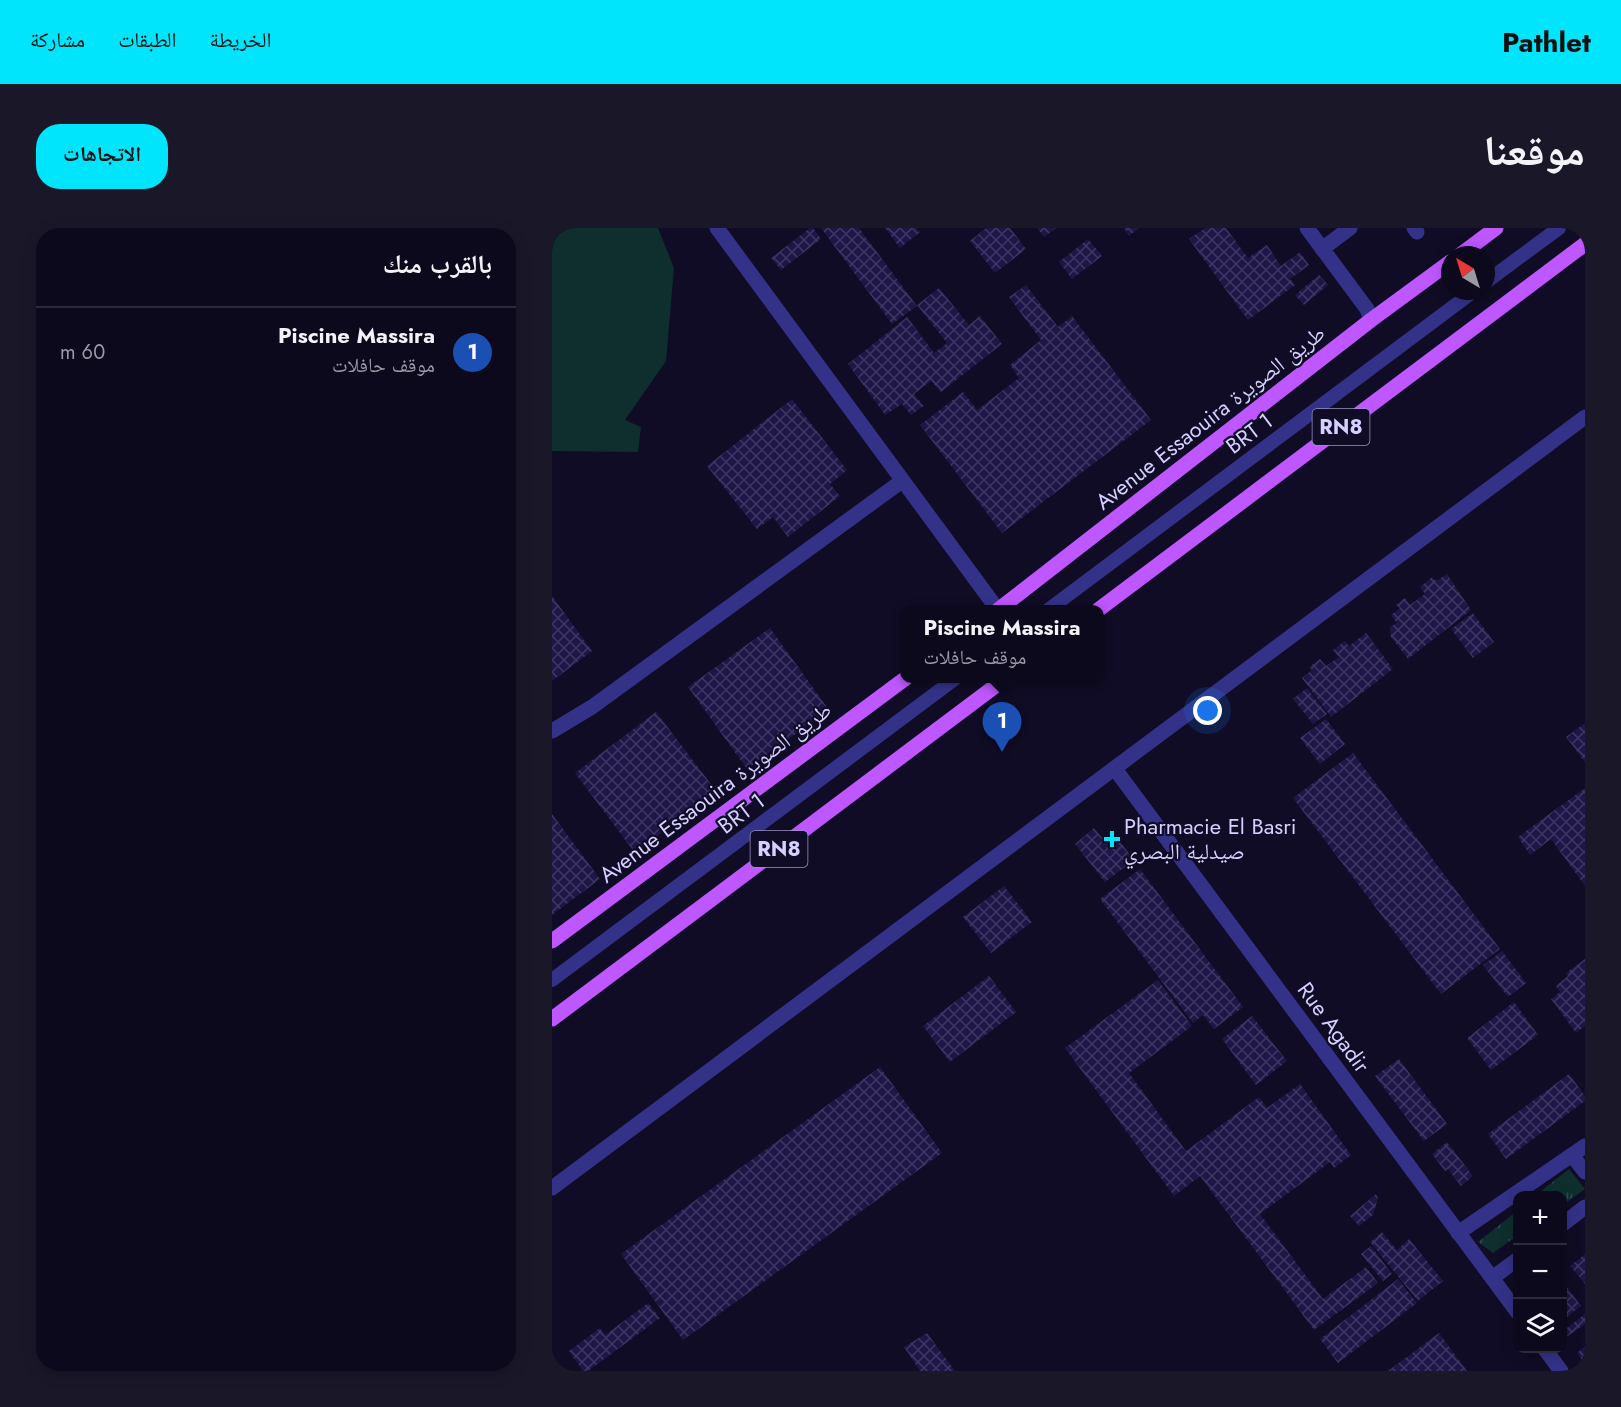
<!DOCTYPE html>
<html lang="ar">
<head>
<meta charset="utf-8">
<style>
  body { margin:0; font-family:Jost,"Noto Naskh Arabic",sans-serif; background:#1a1729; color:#f1f3f6; direction:rtl }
  .controls { position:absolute; right:18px; bottom:18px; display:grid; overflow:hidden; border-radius:12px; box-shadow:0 3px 15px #0003 }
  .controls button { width:54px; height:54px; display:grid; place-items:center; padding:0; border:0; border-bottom:2px solid #2c2a3b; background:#0c091c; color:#f1f3f6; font:30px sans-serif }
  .compass { position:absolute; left:889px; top:18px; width:54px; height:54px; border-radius:50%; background:#0c091c; box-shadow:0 3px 15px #0003; rotate:322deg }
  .you { position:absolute; left:656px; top:483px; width:21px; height:21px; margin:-15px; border:4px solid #fff; border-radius:50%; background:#1a73e8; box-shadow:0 0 0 9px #1a73e833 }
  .badge { display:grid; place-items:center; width:39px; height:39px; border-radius:50%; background:#00e5fb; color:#fff; font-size:20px; font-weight:700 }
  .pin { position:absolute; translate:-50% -50px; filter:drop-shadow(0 2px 3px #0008) }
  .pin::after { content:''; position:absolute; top:32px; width:21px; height:18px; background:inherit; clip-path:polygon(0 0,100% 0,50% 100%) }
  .popup { position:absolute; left:348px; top:377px; width:204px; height:78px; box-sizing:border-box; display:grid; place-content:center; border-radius:12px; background:#0c091c; filter:drop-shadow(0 2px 4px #0005); font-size:20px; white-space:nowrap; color:#9a9aa3 }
  .popup b { font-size:22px; color:#f1f3f6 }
  .popup::after { content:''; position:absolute; left:50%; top:100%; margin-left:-12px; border:12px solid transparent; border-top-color:#0c091c }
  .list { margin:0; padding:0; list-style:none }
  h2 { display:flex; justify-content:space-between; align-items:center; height:78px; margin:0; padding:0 24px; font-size:26px }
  h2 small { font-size:20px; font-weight:400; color:#9a9aa3 }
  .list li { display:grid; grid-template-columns:39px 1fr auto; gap:18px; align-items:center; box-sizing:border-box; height:90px; padding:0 24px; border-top:2px solid #2c2a3b }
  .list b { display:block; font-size:22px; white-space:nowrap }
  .list p { margin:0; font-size:20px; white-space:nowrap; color:#9a9aa3 }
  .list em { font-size:20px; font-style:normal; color:#9a9aa3 }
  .icon { flex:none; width:33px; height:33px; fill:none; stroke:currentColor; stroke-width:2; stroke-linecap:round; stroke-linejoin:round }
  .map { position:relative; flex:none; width:1033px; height:1143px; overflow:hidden; direction:ltr; border-radius:24px }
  header { display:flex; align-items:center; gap:36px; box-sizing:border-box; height:84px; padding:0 30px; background:#00e5fb; color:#111 }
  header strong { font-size:28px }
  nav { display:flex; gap:33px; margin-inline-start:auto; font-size:21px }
  .intro { display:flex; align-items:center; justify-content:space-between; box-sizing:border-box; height:144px; padding:0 36px }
  h1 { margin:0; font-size:42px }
  .button { padding:15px 27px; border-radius:24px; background:#00e5fb; color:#111; font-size:21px; font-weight:700 }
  main { display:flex; gap:36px; padding:0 36px }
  aside { flex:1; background:#0c091c; border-radius:24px; box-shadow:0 3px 15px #0003 }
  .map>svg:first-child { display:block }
  .grass { fill:url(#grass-tufts) }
  .garden { fill:#0e2f2e }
  .building { fill:url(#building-cross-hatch) }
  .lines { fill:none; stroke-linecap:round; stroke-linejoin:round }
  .lane { stroke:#343288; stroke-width:14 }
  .street { stroke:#343288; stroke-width:15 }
  .primary { stroke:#be57ff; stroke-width:15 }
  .poi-dot { fill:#00e5fb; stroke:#100c25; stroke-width:2 }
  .labels { text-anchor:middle; stroke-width:4.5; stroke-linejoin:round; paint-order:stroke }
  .shield { fill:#100c25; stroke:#9995be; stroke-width:1.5 }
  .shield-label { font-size:21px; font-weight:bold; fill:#d4d0ff }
  .street-label { font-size:22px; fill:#d4d0ff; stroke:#100c25 }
  .poi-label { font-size:22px; fill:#d4d0ff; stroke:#100c25; text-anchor:start }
</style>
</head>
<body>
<header>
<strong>Pathlet</strong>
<nav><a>الخريطة</a><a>الطبقات</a><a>مشاركة</a></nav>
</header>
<div class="intro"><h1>موقعنا</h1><a class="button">الاتجاهات</a></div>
<main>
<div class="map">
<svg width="1033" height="1143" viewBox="0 0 1033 1143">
  <defs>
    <pattern id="grass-tufts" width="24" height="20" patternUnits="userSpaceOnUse" patternTransform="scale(1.5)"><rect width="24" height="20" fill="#0e2f2e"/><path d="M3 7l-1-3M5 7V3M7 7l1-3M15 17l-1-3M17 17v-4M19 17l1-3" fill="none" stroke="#304c4d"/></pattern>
    <pattern id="building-cross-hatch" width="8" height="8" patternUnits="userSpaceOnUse" patternTransform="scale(1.5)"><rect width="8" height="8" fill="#1f1648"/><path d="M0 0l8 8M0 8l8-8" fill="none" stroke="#3f3763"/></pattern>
  </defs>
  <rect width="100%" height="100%" fill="#100c25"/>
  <path class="grass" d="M1017,941L1033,961L1011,977V968L984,967Z
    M965,983V1008L941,1025L926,1014Z"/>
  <path class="garden" d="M0,0H106L122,40L114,133L73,192L89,199L86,224L0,223Z"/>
  <path class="building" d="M258,0H261L269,11L229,42L219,30Z
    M269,0H307L365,78L340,96Z
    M333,0H364L368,4L348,20Z
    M434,0H458L474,21L443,45L418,13Z
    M485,0H504L492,9Z
    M572,0H587L577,8Z
    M653,0H674L696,30L715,17L729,38L748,24L757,37L738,51L743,57L696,92L637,11Z
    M536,11L550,28L520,51L507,34Z
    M767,47L776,57L752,77L743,67Z
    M474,57L506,99L520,88L599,192L450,305L368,197L411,164L425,182L467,150L458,137L489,112L457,69Z
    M387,60L417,97L428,88L450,116L389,164L379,153L362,166L372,178L359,187L350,176L333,187L296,136L355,89L382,125L395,115L365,77Z
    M240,171L295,242L278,256L288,268L236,309L221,289L205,301L155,238Z
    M895,346L919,382L856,431L839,409L838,399L845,395L839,387L848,380L844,377L853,370L858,377L873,366L868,359L880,349L884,353Z
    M0,368L40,423L0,453Z
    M921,385L942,414L921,430L899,401Z
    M218,400L277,482L195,541L136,459Z
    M814,405L841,441L779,489L750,450L760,442L757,439L768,431L774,438L787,429L781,422L793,413L797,418Z
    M755,460L775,486L761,496L741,471Z
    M104,484L165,564L83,625L23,545Z
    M774,491L793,516L768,536L748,510Z
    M1033,495V534L1014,509Z
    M801,525L948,721L889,766L741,570Z
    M1033,560V658L999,611L978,627L966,609Z
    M0,586L48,651L0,687Z
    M542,600L557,618L566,611L582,632L553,654L523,616Z
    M588,641L691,779L662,801L651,787L641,795L548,671Z
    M452,658L480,694L439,725L411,689Z
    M950,723L974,755L956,769L931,737Z
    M1033,731V798L1024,805L999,771L1008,764L1004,758L1016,748L1014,745Z
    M437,748L464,784L398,834L371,798Z
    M606,752L640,798L577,845L634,923L707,869L715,880L748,856L799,927L782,940L778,934L708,986L771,1071L814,1039L826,1055L762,1102L648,948L622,968L513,820Z
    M962,774L986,807L939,842L915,810Z
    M700,788L735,833L704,857L670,811Z
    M847,831L895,896L872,913L823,848Z
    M328,839L390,925L131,1112L69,1026Z
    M1017,846L1033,868V873L954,931L936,906Z
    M895,914L921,948L909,958L896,941L893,943L880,926Z
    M824,966L826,970L821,987L807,998L798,988Z
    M830,1004L845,1022L857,1011L891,1053L866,1073L818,1014Z
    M819,1018L840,1046L831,1053L809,1026Z
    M1033,1026V1056L1018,1038Z
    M846,1051L865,1075L786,1135L768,1111Z
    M1011,1054L1029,1078L1011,1092Z
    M96,1075L108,1090L36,1143H31L17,1123L48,1100L53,1107Z
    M1033,1086V1096L1013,1110L1011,1103Z
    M375,1105L403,1143H368L352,1119Z
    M887,1105L915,1143H836Z
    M1033,1118V1130L1030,1132L1025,1125Z"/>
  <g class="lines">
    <path class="lane" d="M934,54L1007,0
      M496,382L922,63
      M0,752L404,450"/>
    <path class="street" d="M165,0L446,382
      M755,0L815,81L819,92
      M862,0L865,4
      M770,21L798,0
      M0,503L40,479L350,253
      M563,541L966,1085
      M1020,927L1033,944
      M0,960L1033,189
      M1011,996L1033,979
      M906,1005L1033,918
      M940,1050L966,1031
      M992,1120L1009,1143"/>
    <path class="primary" d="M908,27L944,0
      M446,382L819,92L898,34
      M546,382L1033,16
      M0,713L354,450
      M0,791L454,450"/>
  </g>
  <path class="poi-dot" d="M557 602h6v6h6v6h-6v6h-6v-6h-6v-6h6z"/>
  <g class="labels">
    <g class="shield">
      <rect x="760.5" y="181" width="57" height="36" rx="4.5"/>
      <rect x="198.5" y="603" width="57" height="36" rx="4.5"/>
    </g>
    <g class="shield-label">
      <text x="789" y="206">RN8</text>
      <text x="227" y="628">RN8</text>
    </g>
    <g class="street-label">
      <text transform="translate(658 189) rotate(-38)" y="8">Avenue Essaouira طريق الصويرة</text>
      <text transform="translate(697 205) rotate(-37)" y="8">BRT 1</text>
      <text transform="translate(163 564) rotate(-37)" y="8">Avenue Essaouira طريق الصويرة</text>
      <text transform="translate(189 585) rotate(-37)" y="8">BRT 1</text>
      <text transform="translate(782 799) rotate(54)" y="8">Rue Agadir</text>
    </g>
    <g class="poi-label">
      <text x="572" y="606">Pharmacie El Basri<tspan x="572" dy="25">صيدلية البصري</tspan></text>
    </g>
  </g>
</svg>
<div class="controls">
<button>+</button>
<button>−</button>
<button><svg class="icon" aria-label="layers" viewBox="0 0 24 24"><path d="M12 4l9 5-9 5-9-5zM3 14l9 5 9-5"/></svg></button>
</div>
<svg class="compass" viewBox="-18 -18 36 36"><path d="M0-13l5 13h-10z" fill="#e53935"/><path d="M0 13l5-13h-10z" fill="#9a9aa3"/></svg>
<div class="you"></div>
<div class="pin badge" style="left:450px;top:524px;background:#1a4fb4">1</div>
<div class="popup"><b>Piscine Massira</b>موقف حافلات</div>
</div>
<aside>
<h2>بالقرب منك<small></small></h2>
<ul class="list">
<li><span class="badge" style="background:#1a4fb4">1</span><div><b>Piscine Massira</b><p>موقف حافلات</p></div><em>60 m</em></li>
</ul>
</aside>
</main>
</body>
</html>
